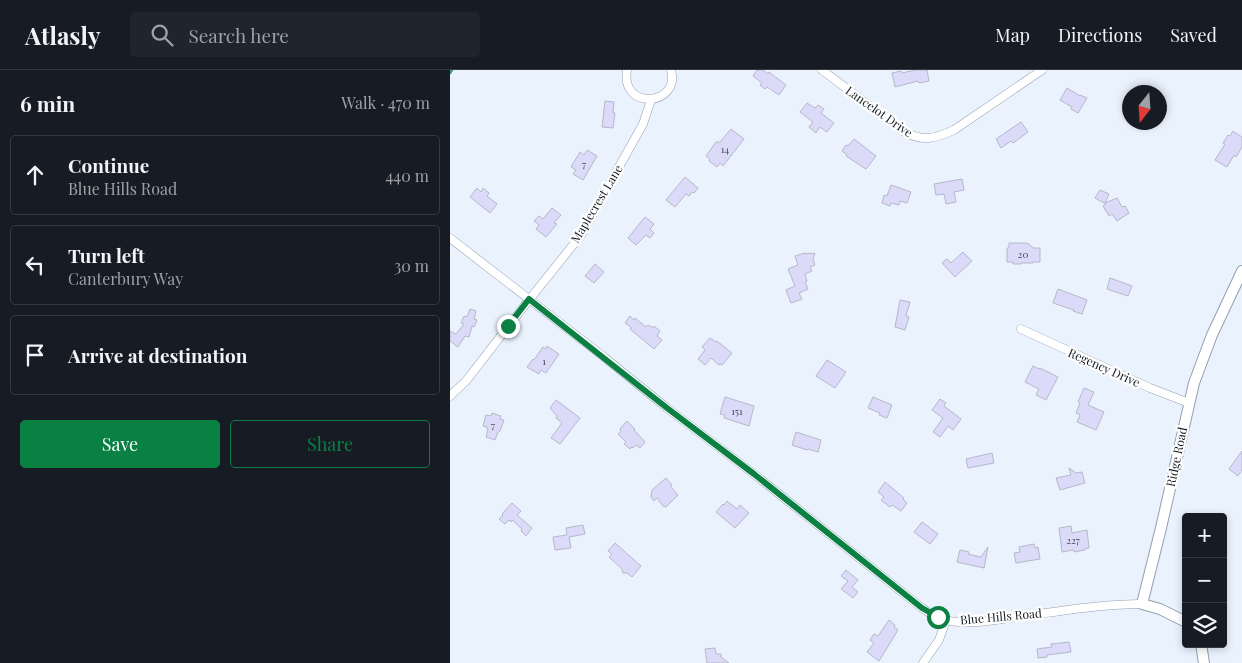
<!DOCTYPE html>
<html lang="en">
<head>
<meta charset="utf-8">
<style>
  body { margin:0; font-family:"Playfair Display",serif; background:#20242c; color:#f1f3f6 }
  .controls { position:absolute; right:15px; bottom:15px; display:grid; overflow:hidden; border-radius:5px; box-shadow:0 2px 8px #0003 }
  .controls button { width:45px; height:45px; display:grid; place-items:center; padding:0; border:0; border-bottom:1px solid #363941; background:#171b24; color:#f1f3f6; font:25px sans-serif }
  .compass { position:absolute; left:672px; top:15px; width:45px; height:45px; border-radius:50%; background:#171b24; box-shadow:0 2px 8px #0003; rotate:197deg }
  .stop { position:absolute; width:15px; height:15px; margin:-11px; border:4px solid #0b8043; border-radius:50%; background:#fff }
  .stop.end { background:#0b8043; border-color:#fff; box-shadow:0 1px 5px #0008 }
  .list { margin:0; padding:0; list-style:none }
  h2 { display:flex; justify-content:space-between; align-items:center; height:65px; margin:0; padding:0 20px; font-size:21px }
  h2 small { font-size:16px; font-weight:400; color:#9ea1a6 }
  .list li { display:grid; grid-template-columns:32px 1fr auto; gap:15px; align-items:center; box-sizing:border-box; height:80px; margin:0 10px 10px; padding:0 10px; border:1px solid #363941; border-radius:5px }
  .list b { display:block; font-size:19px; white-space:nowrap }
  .list p { margin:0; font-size:16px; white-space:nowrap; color:#9ea1a6 }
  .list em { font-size:16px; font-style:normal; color:#9ea1a6 }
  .actions { display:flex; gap:10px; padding:15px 20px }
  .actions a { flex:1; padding:11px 0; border:1px solid #0b8043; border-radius:5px; text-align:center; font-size:18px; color:#0b8043 }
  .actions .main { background:#0b8043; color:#fff }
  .icon { flex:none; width:28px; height:28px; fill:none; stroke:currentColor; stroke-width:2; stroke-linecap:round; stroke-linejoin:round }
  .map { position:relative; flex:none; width:792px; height:593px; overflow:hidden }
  header { display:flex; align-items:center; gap:30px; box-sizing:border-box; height:70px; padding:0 25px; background:#171b24; border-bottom:1px solid #363941 }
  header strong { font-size:24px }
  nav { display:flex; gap:28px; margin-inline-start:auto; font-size:18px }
  .search { width:350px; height:45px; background:#20242c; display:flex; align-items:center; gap:12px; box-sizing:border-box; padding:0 18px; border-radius:5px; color:#9ea1a6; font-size:19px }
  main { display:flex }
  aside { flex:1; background:#171b24 }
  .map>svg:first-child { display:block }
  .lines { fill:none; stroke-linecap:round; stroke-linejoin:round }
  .stream { stroke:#40928c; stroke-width:2.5 }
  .building { fill:#dbdaf8; stroke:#b7b7cb }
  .minor-casing { stroke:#93a0b1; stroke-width:9 }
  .tertiary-casing { stroke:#93a0b1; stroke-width:12 }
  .minor { stroke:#fff; stroke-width:8 }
  .tertiary { stroke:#fff; stroke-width:10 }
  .route { stroke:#0b8043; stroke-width:6 }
  .labels { text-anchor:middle; stroke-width:4.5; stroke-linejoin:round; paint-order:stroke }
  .number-label { font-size:10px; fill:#464a56 }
  .street-label { font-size:12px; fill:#151a20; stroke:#fefefe }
</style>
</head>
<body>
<header>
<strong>Atlasly</strong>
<div class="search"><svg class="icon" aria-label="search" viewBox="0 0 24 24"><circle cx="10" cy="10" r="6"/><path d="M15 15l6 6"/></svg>Search here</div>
<nav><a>Map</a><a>Directions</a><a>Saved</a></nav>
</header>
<main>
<aside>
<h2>6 min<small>Walk · 470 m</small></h2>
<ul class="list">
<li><svg class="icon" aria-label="ahead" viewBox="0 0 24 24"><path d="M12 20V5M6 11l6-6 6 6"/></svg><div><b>Continue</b><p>Blue Hills Road</p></div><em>440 m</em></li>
<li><svg class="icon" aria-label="left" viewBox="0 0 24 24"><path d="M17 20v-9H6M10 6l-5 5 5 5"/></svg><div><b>Turn left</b><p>Canterbury Way</p></div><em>30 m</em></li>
<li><svg class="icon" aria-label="arrive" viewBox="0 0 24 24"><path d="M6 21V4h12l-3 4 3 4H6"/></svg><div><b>Arrive at destination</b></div></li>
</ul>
<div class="actions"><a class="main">Save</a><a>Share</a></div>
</aside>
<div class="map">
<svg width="792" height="593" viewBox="0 0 792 593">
  <rect width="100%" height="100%" fill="#e9f2fd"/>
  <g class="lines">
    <path class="stream" d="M0,3L2,0"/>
  </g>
  <path class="building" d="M307,0H313L318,4L319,2L336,15L329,25L317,17L315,19L310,15L312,13L303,6Z
    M465,0H477L479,11L469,13L468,11L445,17L442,3L451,1L452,3Z
    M617,18L630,26V25L637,28L628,43L621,39L622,37L610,30Z
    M155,31L164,32L163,43H165L163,58L152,57Z
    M357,33L365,38L368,35L374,39L371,43L384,53L377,62L370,57L366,63L359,57L363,52L350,42Z
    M571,52L578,62L563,73L561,71L551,78L546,69Z
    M281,59L294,69L273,96L270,93L267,97L259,91L260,89L256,86L266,72H270Z
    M783,61L792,67V77L786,87L784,85L777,97L765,90L775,74L773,73L778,65L780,66Z
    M404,69L426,86L416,99L396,86L397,85L392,81L396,75L398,76Z
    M137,80L147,86L133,110L123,104L126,100L121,97L130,82L134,85Z
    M235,107L248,118L244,123L242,122L239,126L236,124L225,137L216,130Z
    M512,109L514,120L504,122L506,132L496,134L494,124L486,125L484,114Z
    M441,115L461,122L457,133L450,131L449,135L441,133L440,136L432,133L434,125L437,126Z
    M27,118L31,122L33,118L39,123L37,126L47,134L40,143L20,127Z
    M650,120L659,124L655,133L667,128L672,137L675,136L679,143L667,151L662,144L659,146L653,136L656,134L645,128Z
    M102,138L111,145L104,153L107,154L96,167L86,159L89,155L84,151L89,146L93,149Z
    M195,147L204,154L200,159L204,163L200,168L196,165L186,175L178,168Z
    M559,173H576L579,174L583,178H590V192H583V193H571V194H563V192H557V178H559Z
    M513,182L522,191L505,207L492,193L497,189L501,193Z
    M355,183V184L361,183V184L365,183L363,189L365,195L360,197L362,201L355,204L357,211L355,212L358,219L349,223L352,229L341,233L336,220L345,216L338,199L348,195L345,186Z
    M145,194L154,202L144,213L135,206Z
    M660,208L682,216L678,226L657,219Z
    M608,219L637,230L632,244L623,241L624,240L603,233Z
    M450,230L460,232L456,246L459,247L455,260L445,257Z
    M20,239L26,241L24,249L27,250L24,257L22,256L19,267L15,266L8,277L0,271V261L6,264L14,254L11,253L14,246L17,247Z
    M180,246L184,250L185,248L196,257L198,255L203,258L204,256L210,261L207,266L212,270L204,279L180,259L181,257L175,253Z
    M260,268L266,272L267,271L282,283L272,295L271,294L269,295L261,288L255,295L248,289L255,280L252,277Z
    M97,276L109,284L96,303L91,300L89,304L77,297L83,289L84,290L93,277L96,279Z
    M377,290L396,302L385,318L366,306Z
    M583,296L589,299L590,298L608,307L596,330L586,325L589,319L575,312Z
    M634,318L644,322L638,335L654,342L646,360L627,352L630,345L626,343L630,333L628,332Z
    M275,327L304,336L299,356L274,348L275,345L270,344Z
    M423,327L442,335L437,348L429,345L430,343L418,338Z
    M490,329L496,333L494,336L511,349L503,360L498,356L490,367L483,362L493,348L482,340Z
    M106,330L130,348L110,374L101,368L112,353L106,348L107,346L100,338Z
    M42,343L51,346L50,349L54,350L50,361L48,362L45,370L36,367L38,359H37V357L33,356L36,345L41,346Z
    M177,351L185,359L184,360L195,372L190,378L186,375L183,378L181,377L180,379L174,374L176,372L168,364L171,361L170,359Z
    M346,362L371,370L368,382L358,379L357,380L342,375Z
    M792,381V400L788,406L779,399Z
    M542,383L544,393L518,398L516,389Z
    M619,398L626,403L632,402L635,413L610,420L606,408L621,405Z
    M216,408L222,415L220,416L228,425L216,437L213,436L207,428L204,431L201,427L202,420Z
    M435,412L454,428L453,429L457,433L451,441L442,435L440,437L431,430L434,427L428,422Z
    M277,431L287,439L290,435L299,443L285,458L266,442L273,434L274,435Z
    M62,433L71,441L67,445L82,458L76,466L71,461L72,459L62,450L61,452L59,450L55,454L49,449L53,445L52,444Z
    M472,452L488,464L480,474L464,462Z
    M133,455L135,464L119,467L121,478L105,480L103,467L117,465L116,458Z
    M621,456L622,463L637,460L639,478L635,479V480L624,482V480L612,482L609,458Z
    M165,473L191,496L182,507L177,503H173L172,499L159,487L162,484L158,481Z
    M584,474L585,478L588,477L590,489L566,493L564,483L570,482L569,477Z
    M538,477L534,498L507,492L510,480L519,482L518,484L531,487Z
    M396,500L408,510L402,517L408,522L403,528L391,519L398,511L391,506Z
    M439,550L445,555L444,557L448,560L429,591L417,582L424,573L420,570L424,564L428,566Z
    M619,572L621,582L597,585V587L588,588L587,579L602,577L601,574Z
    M265,578L266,584H271V587L279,593H257L255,579Z"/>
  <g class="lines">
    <g class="minor-casing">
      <path id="minor" d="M177,0C170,41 231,36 221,0
        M372,0L453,61C472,72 484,69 504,60L592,0
        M0,168L154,287L217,338L304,404L472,538C479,543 487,548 496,550C517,556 551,549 573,546C612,541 652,534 692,534
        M571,259L700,318L739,333
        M0,326L16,311L71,240L131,165L193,54L201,30
        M473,593L489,570L496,550"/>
    </g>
    <g class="tertiary-casing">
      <path id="tertiary" d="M736,552L710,539L692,534L711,458L744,313L762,265L792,201
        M751,574L754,593"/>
    </g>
    <use href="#minor" class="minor"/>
    <use href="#tertiary" class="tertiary"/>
  </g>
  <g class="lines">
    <path class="route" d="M58,256L79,229L217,338L304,404L472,538L488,547"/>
  </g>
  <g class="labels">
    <g class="number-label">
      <text x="275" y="83">14</text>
      <text x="134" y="98">7</text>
      <text x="573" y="188">20</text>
      <text x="94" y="295">1</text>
      <text x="287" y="345">151</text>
      <text x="43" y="359">7</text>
      <text x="623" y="474">227</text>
    </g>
    <g class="street-label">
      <text transform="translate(429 42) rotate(35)" y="4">Lancelot Drive</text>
      <text transform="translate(147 134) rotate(-59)" y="4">Maplecrest Lane</text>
      <text transform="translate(654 298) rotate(24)" y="4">Regency Drive</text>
      <text transform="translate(727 387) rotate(-78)" y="4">Ridge Road</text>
      <text transform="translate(551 547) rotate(-5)" y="4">Blue Hills Road</text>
    </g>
  </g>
</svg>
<div class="controls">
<button>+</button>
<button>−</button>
<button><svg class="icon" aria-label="layers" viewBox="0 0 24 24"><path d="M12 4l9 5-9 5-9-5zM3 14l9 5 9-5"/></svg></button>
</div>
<svg class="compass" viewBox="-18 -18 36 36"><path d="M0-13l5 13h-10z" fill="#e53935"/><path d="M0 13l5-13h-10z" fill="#9ea1a6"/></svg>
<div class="stop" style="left:488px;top:547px"></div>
<div class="stop end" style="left:58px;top:256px"></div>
</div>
</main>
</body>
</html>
